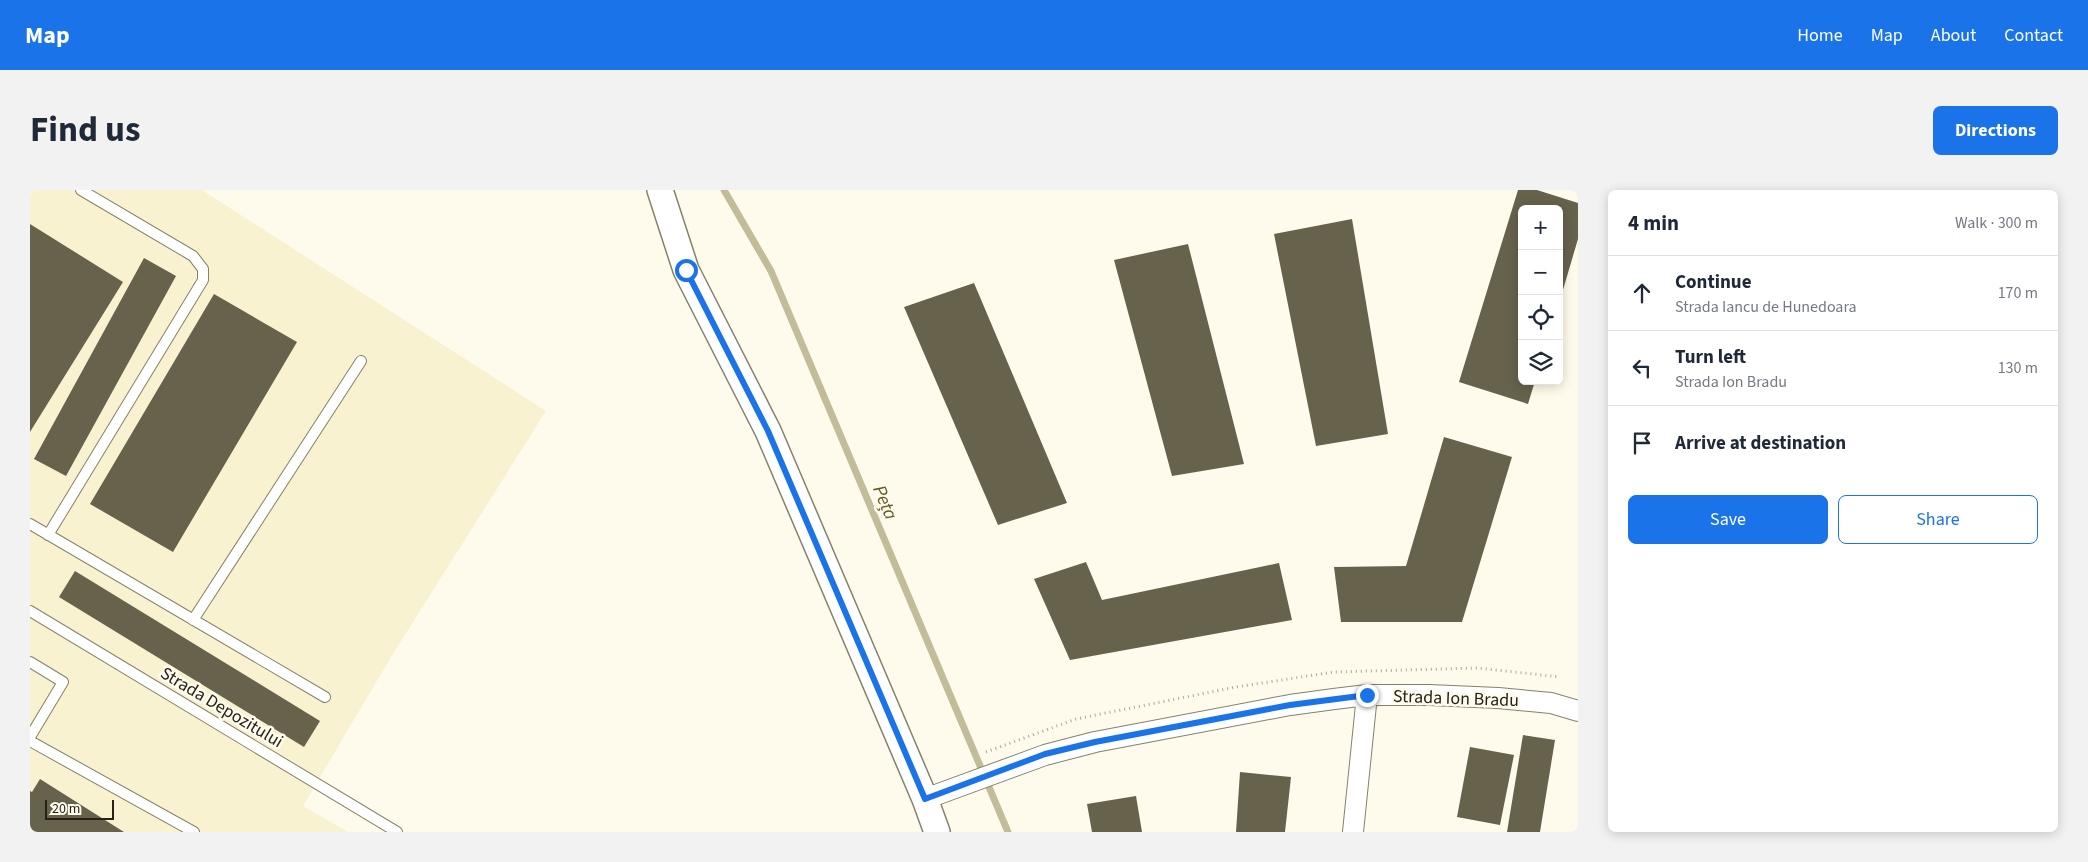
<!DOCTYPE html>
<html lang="en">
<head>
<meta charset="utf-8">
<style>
  body { margin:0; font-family:"Source Sans 3",sans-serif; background:#f2f2f3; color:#1f2937 }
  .controls { position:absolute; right:15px; top:15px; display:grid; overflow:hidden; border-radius:8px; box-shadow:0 2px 12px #0003 }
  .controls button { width:45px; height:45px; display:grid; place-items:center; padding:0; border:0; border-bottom:1px solid #e0e1e3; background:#fff; color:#1f2937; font:25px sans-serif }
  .scale { position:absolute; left:15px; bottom:12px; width:69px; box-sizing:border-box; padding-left:5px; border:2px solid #252319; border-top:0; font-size:14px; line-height:18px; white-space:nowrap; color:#252319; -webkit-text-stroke:4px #fefbec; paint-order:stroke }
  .stop { position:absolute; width:15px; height:15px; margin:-11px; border:4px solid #1a73e8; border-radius:50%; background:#fff }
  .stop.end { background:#1a73e8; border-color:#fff; box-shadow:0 1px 5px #0008 }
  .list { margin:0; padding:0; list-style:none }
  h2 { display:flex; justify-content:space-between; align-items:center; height:65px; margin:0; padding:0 20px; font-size:21px }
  h2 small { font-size:16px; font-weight:400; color:#747a83 }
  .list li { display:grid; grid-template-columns:32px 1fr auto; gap:15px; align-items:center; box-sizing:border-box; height:75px; padding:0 20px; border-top:1px solid #e0e1e3 }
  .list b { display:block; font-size:19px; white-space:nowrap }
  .list p { margin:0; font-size:16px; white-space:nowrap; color:#747a83 }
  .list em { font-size:16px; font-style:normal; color:#747a83 }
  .actions { display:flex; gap:10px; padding:15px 20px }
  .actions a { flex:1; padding:11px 0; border:1px solid #1a73e8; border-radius:8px; text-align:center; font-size:18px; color:#1a73e8 }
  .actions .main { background:#1a73e8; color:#fff }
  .icon { flex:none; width:28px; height:28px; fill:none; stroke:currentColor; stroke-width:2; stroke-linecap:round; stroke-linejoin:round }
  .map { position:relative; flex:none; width:1548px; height:642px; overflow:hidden; border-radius:8px }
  header { display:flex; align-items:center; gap:30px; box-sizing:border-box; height:70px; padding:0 25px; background:#1a73e8; color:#fff }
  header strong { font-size:24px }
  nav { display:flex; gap:28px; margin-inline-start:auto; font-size:18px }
  .intro { display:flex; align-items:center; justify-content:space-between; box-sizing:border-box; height:120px; padding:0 30px }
  h1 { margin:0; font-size:35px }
  .button { padding:12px 22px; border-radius:8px; background:#1a73e8; color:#fff; font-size:18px; font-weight:700 }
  main { display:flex; gap:30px; padding:0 30px }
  aside { flex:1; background:#fff; border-radius:8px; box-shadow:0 2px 12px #0003 }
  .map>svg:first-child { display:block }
  .built { fill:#f8f2d0 }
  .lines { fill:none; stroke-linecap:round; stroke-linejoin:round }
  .stream { stroke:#c2bc99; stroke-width:7 }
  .building { fill:#67624c }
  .service-casing { stroke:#85816a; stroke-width:12 }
  .minor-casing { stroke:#85816a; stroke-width:22 }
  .tertiary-casing { stroke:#85816a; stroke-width:28 }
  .path { stroke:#aba89b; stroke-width:3; stroke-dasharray:1 4; stroke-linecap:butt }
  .service { stroke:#fff; stroke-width:10 }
  .minor { stroke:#fff; stroke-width:20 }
  .tertiary { stroke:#fff; stroke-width:25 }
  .route { stroke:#1a73e8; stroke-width:6 }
  .labels { text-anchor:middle; stroke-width:5; stroke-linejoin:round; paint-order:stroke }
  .street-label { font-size:18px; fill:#252319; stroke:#fefbec }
  .water-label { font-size:19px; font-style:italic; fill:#62571d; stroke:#fefbec }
</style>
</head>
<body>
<header>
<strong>Map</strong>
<nav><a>Home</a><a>Map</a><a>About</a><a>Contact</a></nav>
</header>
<div class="intro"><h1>Find us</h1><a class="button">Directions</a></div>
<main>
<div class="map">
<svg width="1548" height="642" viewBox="0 0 1548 642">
  <rect width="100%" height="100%" fill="#fefbec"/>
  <path class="built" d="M0,0H172L516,221L361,467L273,616L318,642H0Z"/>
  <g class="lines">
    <path class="stream" d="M694,0L741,81L978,642"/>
  </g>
  <path class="building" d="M1488,0H1507L1548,13V49L1530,110L1529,19H1492V191H1505L1498,214L1429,192Z
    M1322,29L1358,244L1286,256L1244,44Z
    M0,34L93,92L0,242Z
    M1158,54L1214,274L1142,286L1084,70Z
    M114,68L146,86L36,286L4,269Z
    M944,93L1037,313L968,335L874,117Z
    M184,104L267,152L143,362L60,314Z
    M1414,247L1482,267L1432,432H1311L1304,377L1376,376Z
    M1056,372L1072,410L1249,373L1262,430L1040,470L1004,389Z
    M45,381L290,531L274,557L29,407Z
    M1493,545L1525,550L1510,642H1477Z
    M1440,557L1484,565L1470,635L1427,627Z
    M1210,582L1261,587L1255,642H1206Z
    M10,589L94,642H0V601L2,602Z
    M1106,606L1112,642H1062L1057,614Z"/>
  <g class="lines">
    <g class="service-casing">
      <path id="service" d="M0,334L295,507
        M18,345L173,90V79L163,66L51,0
        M0,421L367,642
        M163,430L331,171
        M0,472L33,492L0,547
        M0,551L164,642"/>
    </g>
    <g class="minor-casing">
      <path id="minor" d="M895,609L1015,565L1065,552L1260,515L1304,509L1337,505H1399L1468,508L1521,513L1548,521
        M1323,642L1337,505"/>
    </g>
    <g class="tertiary-casing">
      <path id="tertiary" d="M630,0L656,80L738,241L895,609L907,642"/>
    </g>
    <path class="path" d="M956,562L1046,529L1206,497L1304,482L1448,478L1530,487"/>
    <use href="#service" class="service"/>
    <use href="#minor" class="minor"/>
    <use href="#tertiary" class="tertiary"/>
  </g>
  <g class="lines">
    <path class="route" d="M656,80L738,241L895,609L1015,564L1065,552L1260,515L1337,505"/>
  </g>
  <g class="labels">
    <g class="street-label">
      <text transform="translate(1426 508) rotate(2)" y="6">Strada Ion Bradu</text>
      <text transform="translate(192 517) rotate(31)" y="6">Strada Depozitului</text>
    </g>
    <g class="water-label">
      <text transform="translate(856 312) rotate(67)" y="7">Peța</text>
    </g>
  </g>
</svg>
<div class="controls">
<button>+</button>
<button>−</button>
<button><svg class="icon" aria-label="locate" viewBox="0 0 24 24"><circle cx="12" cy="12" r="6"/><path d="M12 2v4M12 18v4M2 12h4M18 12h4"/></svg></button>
<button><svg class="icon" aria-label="layers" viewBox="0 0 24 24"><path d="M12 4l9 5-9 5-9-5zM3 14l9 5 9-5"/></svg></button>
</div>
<div class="scale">20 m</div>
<div class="stop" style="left:656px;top:80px"></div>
<div class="stop end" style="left:1337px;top:505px"></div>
</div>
<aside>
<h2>4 min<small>Walk · 300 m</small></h2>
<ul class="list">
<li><svg class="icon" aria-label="ahead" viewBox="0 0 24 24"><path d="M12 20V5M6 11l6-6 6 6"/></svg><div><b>Continue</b><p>Strada Iancu de Hunedoara</p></div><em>170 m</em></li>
<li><svg class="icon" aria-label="left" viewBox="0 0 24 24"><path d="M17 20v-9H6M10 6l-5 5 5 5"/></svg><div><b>Turn left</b><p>Strada Ion Bradu</p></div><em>130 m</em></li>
<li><svg class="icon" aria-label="arrive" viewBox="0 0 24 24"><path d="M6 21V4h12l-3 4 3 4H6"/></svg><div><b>Arrive at destination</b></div></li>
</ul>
<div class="actions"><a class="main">Save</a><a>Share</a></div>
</aside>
</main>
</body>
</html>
